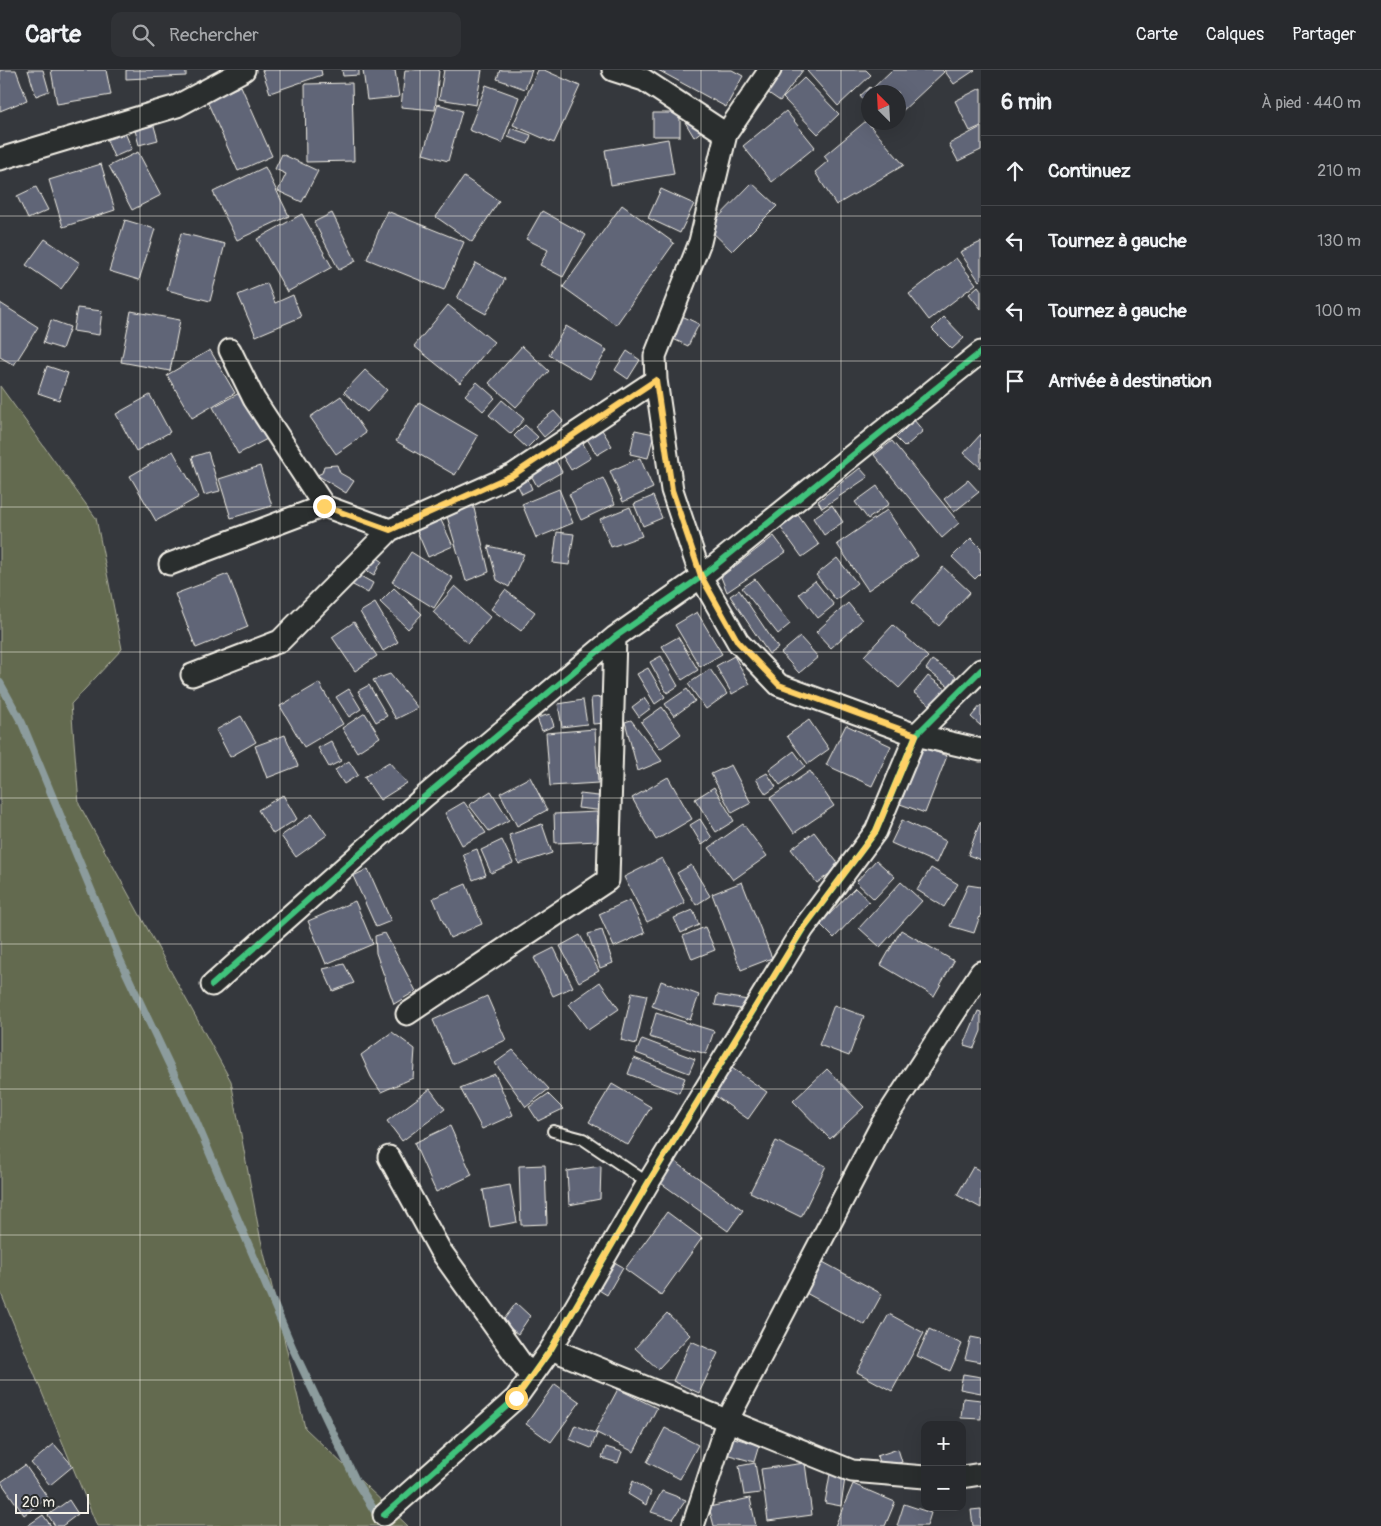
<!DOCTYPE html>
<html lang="fr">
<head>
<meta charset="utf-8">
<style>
  body { margin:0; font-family:Pangolin,sans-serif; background:#303236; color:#f1f3f6 }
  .controls { position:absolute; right:15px; bottom:15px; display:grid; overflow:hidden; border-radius:10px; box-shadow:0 5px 20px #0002 }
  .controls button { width:45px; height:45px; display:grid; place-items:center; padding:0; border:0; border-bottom:1px solid #44464a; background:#282a2e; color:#f1f3f6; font:25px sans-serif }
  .compass { position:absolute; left:861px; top:15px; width:45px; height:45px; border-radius:50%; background:#282a2e; box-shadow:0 5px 20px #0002; rotate:336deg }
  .scale { position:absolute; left:15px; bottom:12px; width:74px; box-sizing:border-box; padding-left:5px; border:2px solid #f4f1e8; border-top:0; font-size:14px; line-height:18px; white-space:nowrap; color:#f4f1e8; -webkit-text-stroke:4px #2a2d2e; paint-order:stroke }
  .stop { position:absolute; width:15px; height:15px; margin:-11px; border:4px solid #ffd166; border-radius:50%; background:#fff }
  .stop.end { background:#ffd166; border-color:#fff; box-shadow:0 1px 5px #0008 }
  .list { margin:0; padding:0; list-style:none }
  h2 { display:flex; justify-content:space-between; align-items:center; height:65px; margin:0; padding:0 20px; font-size:21px }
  h2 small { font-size:16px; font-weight:400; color:#a5a7aa }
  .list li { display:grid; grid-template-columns:32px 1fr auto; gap:15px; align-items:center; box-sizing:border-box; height:70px; padding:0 20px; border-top:1px solid #44464a }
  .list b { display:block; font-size:19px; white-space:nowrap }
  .list em { font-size:16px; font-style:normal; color:#a5a7aa }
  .icon { flex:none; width:28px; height:28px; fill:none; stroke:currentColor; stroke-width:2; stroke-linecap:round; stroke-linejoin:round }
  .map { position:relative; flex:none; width:981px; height:1456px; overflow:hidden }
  header { display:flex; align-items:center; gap:30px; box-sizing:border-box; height:70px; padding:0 25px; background:#282a2e; border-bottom:1px solid #44464a }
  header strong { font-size:24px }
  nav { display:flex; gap:28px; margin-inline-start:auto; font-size:18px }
  .search { width:350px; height:45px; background:#303236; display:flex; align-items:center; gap:12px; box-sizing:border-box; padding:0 18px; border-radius:10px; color:#a5a7aa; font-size:19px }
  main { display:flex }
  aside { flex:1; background:#282a2e }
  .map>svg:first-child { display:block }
  .green { fill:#646b50; stroke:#acae9c }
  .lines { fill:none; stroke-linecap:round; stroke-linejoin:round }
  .stream { stroke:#8c9c9d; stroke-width:8 }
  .building { fill:#606577; stroke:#f4f1e8 }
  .lane-casing { stroke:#f4f1e8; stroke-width:14 }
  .street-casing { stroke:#f4f1e8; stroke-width:25 }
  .lane { stroke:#2a2d2e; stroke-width:10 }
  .street { stroke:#2a2d2e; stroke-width:21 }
  .cycleway-casing { stroke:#2a2d2e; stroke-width:9 }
  .cycleway { stroke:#40c37c; stroke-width:6 }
  .route { stroke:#ffd166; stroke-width:6 }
  .grid { fill:none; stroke:#f4f1e8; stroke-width:1; stroke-opacity:0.55 }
</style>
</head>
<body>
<header>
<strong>Carte</strong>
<div class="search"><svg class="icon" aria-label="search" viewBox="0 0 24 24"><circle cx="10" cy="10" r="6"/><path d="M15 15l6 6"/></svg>Rechercher</div>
<nav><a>Carte</a><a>Calques</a><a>Partager</a></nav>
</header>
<main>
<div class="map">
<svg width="981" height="1456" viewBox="0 0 981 1456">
  <rect width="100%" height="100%" fill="#35383d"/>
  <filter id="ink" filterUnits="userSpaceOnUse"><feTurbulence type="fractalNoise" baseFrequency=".02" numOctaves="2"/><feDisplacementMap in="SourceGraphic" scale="10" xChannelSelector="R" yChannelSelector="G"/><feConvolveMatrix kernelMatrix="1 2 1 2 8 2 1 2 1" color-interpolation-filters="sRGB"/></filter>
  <g filter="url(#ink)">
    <path class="green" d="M0,316L96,448L122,579L71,634L79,734L231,1011L260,1166L305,1358L408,1456H97L0,1221Z"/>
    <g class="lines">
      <path class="stream" d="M0,613L22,653L121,892L196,1051L293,1279L357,1413L384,1456"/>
    </g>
    <path class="building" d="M0,0H16L27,30L0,41Z
      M28,0H43L49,21L36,26Z
      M51,0H106L111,25L57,34Z
      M126,0H186V6L126,9Z
      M262,0H321L322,5L270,23Z
      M342,0H359V5L343,6Z
      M363,0H395L399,27L367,30Z
      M405,0H439L435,40L401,37Z
      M444,0H482L476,35L439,29Z
      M500,0H532L525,19L497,9Z
      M538,0H544L580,16L554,73L513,55Z
      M658,0H732L743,6L726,37Z
      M779,0H803L780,31L764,20Z
      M808,0H866L871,5L838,36L807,1Z
      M892,0H942L944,2L898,45V22H877L873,18Z
      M944,0H975L954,14Z
      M804,8L839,44L818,64L783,28Z
      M352,13L354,91L306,92L305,14Z
      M486,15L519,27L502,73L469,60Z
      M241,16L272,86L238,101L207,31Z
      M870,17L875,22H868V36L860,26Z
      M981,18V56L970,61L955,31Z
      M438,34L462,41L448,91L423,84Z
      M786,41L815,77L772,112L743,76Z
      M653,43H680V66H653Z
      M693,47L702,61L694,67L685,52Z
      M152,49L158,70L139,75L133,53Z
      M866,51L904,95L836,135L815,102L828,91L824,86Z
      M981,57V80L958,91L949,74Z
      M123,58L132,79L114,87L105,66Z
      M511,58L531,65L528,74L508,67Z
      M668,69L674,104L611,115L605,80Z
      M138,82L161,125L132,140L109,96Z
      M282,84L318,101L302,132L278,121L286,104L275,99Z
      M101,94L115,140L63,157L49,110Z
      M265,97L289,146L237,170L213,122Z
      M464,107L499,131L472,172L436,147Z
      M752,113L777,136L732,181L708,158Z
      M36,117L48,140L28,149L17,126Z
      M661,119L694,134L680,163L648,148Z
      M622,135L674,173L616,255L563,217Z
      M387,141L464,172L444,220L367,189Z
      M542,141L586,165L563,207L540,195L548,180L526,169Z
      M332,143L356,191L339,200L314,152Z
      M302,144L332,197L287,222L257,169Z
      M125,150L155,159L139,210L109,201Z
      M181,163L225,174L210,231L167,220Z
      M45,169L80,193L61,219L26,195Z
      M981,172V209L979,211L960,182Z
      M956,188L976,214L929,250L909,224Z
      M476,193L505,209L486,244L457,228Z
      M267,213L275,233L293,225L301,247L256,266L238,225Z
      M978,216L981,220V239L969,224Z
      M0,233L38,257L14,295L0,287Z
      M448,235L494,272L460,313L414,276Z
      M77,238L102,241L99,265L73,261Z
      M131,241L180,250L170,301L121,292Z
      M682,246L699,254L688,276L671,268Z
      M944,247L964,268L952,279L932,259Z
      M51,250L70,257L62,279L43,273Z
      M566,256L607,280L590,309L549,285Z
      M522,276L549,301L516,337L489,313Z
      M210,280L235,323L192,348L167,305Z
      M627,281L640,290L628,309L615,300Z
      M47,296L68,303L59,330L38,323Z
      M365,300L387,320L367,342L344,322Z
      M477,312L495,328L483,341L465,325Z
      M245,320L271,367L238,384L213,337Z
      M150,325L170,362L136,381L116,344Z
      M341,326L366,363L336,384L310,347Z
      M502,330L524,349L511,364L489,345Z
      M419,332L478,366L455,405L396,371Z
      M554,341L563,351L544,367L535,356Z
      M914,350L923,361L905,377L896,368Z
      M525,355L538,367L527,378L514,366Z
      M599,355L612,376L597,385L584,364Z
      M635,360L654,364L648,388L630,384Z
      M981,364V398L964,383Z
      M580,368L591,388L571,400L559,380Z
      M892,371L959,453L942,468L874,385Z
      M173,381L199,427L156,451L130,406Z
      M208,382L220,421L204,425L192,387Z
      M640,388L653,418L623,432L610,401Z
      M556,391L562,402L537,416L531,405Z
      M337,395L340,403L354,411L346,423L317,405L322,403L324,396Z
      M260,396L272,436L231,448L219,409Z
      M860,398L868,407L822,438L818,431Z
      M527,407L532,419L522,424L516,412Z
      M603,408L615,434L581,450L569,424Z
      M968,410L979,422L954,442L944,429Z
      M877,416L889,434L868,449L855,432Z
      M559,419L573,453L536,468L522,434Z
      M653,426L662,448L643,456L634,434Z
      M473,434L489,502L466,511L446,443Z
      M832,435L843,452L824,465L813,448Z
      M630,437L642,466L611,477L600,449Z
      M887,440L918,486L868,520L837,474Z
      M798,445L819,475L802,487L781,458Z
      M440,448L453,476L428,487L416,459Z
      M557,462L574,464L569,495L553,493Z
      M774,466L786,482L727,522L721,507Z
      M971,468L981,478V503L975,509L952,487Z
      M488,476L524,484L509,517L497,510Z
      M369,482L382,491L374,505L360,496Z
      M411,482L453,508L434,538L392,512Z
      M837,488L857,513L836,530L816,505Z
      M943,497L970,522L939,556L912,532Z
      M228,504L248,557L196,578L175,524Z
      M357,504L373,513L368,523L351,514Z
      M755,509L790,554L778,564L742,518Z
      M815,511L834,535L818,548L799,524Z
      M455,516L490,547L468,573L433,542Z
      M394,518L422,544L408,559L380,532Z
      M505,520L535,542L521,561L491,539Z
      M739,520L778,578L769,584L730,526Z
      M375,533L398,572L383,581L360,542Z
      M848,533L862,550L831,578L816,562Z
      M697,542L722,584L700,597L675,555Z
      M354,552L377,586L355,601L332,567Z
      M893,555L928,587L899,618L864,586Z
      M678,567L698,600L682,610L662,576Z
      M800,567L818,587L799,603L781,583Z
      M661,586L678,616L667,623L650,592Z
      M734,586L750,614L732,624L716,596Z
      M932,590L956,606L950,617L926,599Z
      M648,598L665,627L655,634L637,604Z
      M710,599L727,624L706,639L688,614Z
      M390,604L418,638L396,649L373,610Z
      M928,606L947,620L933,637L914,623Z
      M319,613L343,654L304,677L280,636Z
      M369,615L387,646L376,652L358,621Z
      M349,619L361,639L349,647L336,627Z
      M687,619L695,631L674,646L665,634Z
      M603,627L605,653L593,654L591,628Z
      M644,628L651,638L639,647L632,637Z
      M583,630L587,654L562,657L558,634Z
      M981,635V656L971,647Z
      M662,637L681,664L660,679L641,652Z
      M365,643L380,667L357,682L342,658Z
      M550,644L554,656L542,661L537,648Z
      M241,646L256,672L230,687L216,660Z
      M631,650L662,691L638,701L625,652Z
      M809,650L829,679L808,694L787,666Z
      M846,655L891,676L872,716L826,695Z
      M595,659L598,713L550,716L546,663Z
      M285,665L298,696L267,708L255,676Z
      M331,671L341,691L329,697L318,678Z
      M922,677L947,686L925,743L900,734Z
      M794,681L805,696L780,715L769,700Z
      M349,691L358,705L344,714L335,700Z
      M389,692L407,713L380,730L364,707Z
      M731,695L751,733L732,743L711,704Z
      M810,701L834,736L794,763L770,728Z
      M767,703L776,717L766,724L756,709Z
      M530,707L547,740L517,756L500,723Z
      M668,707L692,749L656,770L632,728Z
      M714,717L734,751L716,762L695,729Z
      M491,721L509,750L489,761L469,735Z
      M580,724L607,727L605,741L578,738Z
      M283,725L297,749L273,764L258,740Z
      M464,732L486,763L462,775L445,743Z
      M597,742L598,771L555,773L554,744Z
      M312,744L327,765L296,787L281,766Z
      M700,749L712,768L702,775L690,755Z
      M902,750L946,771L936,793L891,773Z
      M980,752L981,753V790L968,785Z
      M542,754L552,783L519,794L509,765Z
      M743,754L767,786L733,810L709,778Z
      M814,762L840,796L817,813L791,779Z
      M502,770L513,793L491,803L481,780Z
      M477,779L486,805L473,810L463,784Z
      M662,788L685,833L647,852L624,807Z
      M876,790L895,807L874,829L856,812Z
      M691,795L710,826L696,835L677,803Z
      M931,798L958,814L944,837L917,820Z
      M368,799L391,851L376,857L353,806Z
      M742,812L772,888L741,900L712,824Z
      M901,812L922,831L880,877L859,858Z
      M466,814L482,854L450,868L433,828Z
      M968,815L981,817V843L974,863L950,856Z
      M855,818L869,831L834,868L820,854Z
      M630,830L645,863L614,877L599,844Z
      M355,831L373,874L326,894L308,851Z
      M693,840L699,855L681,863L674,848Z
      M705,857L715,880L692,889L683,866Z
      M602,860L613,893L600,898L588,864Z
      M901,860L954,891L934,926L881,895Z
      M385,863L416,921L394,934L376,883L375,866Z
      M580,865L599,901L579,912L560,876Z
      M554,878L573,917L553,926L534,888Z
      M344,894L354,913L333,921L323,899Z
      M661,911L699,925L690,950L652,936Z
      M600,912L619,939L588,960L569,934Z
      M632,922L647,925L636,974L621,970Z
      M717,925L748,930L747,940L715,935Z
      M487,926L506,970L452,994L433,950Z
      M834,935L864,946L849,986L819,975Z
      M978,941L981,942V961L974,978L964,975Z
      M656,943L714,961L706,984L649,967Z
      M392,962L415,979L413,1008L381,1022L371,1007L361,985Z
      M642,969L695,989L689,1003L636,983Z
      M513,980L549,1019L526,1037L495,993Z
      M634,988L685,1008L679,1023L628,1004Z
      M729,996L767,1022L748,1049L711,1023Z
      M827,999L864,1037L830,1069L793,1031Z
      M495,1004L513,1045L482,1059L460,1018Z
      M612,1014L651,1037L628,1075L589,1052Z
      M430,1019L445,1039L402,1071L387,1051Z
      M548,1024L563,1039L538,1051L529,1037Z
      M450,1056L472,1105L436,1122L414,1073Z
      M776,1071L826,1096L801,1147L750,1122Z
      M673,1090L743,1140L728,1161L658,1111Z
      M545,1095L547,1154L521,1155L519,1096Z
      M601,1096L600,1129L569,1135L567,1101Z
      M973,1097L981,1101V1138L957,1125Z
      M510,1115L517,1152L490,1157L483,1120Z
      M667,1142L702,1168L661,1225L625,1199Z
      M609,1189L623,1197L607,1225L592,1216Z
      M821,1191L882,1224L865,1255L804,1222Z
      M516,1233L530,1246L518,1264L502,1252Z
      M667,1243L690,1265L658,1299L635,1278Z
      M889,1244L924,1263L892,1321L857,1302Z
      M929,1259L962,1274L950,1301L917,1286Z
      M971,1267L981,1269V1292L965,1289Z
      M691,1271L718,1283L699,1323L673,1311Z
      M963,1304L981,1307V1323L960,1319Z
      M555,1314L580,1332L551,1372L526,1354Z
      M618,1319L657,1338L634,1382L595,1362Z
      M963,1328L981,1330V1349L961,1348Z
      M575,1355L597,1364L591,1378L569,1369Z
      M665,1358L698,1375L680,1409L647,1392Z
      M727,1366L759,1375L754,1392L722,1383Z
      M54,1374L73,1396L50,1415L31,1393Z
      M606,1377L622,1382L618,1393L602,1388Z
      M898,1379L902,1392L881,1399L877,1386Z
      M755,1393L760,1423L744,1425L739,1396Z
      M805,1393L812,1445L768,1451L761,1399Z
      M25,1395L48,1428L24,1445L1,1412Z
      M831,1398L846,1401L841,1436L825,1433Z
      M633,1411L651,1422L646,1435L628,1424Z
      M853,1414L895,1432L885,1456H835Z
      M662,1421L686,1430L673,1449L651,1442Z
      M750,1428L756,1456H714L709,1437Z
      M69,1430L78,1444L62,1456H55L48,1445Z
      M904,1434L931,1443L927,1456H897Z
      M981,1439V1456H973L971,1440Z
      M43,1445L51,1456H27Z"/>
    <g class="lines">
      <g class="lane-casing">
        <path id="lane" d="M553,1061L583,1069L648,1113"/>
      </g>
      <g class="street-casing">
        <path id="street" d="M613,0L644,10L726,64
          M770,0L726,64L700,172L655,286L656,310L672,420L701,507L738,572L779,615L916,665L981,680
          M0,89L177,36L244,0
          M230,280L254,329L324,436
          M170,494L324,436L390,460L513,405L656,310
          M192,605L280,571L390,460
          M212,915L424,727L615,567L701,507L981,282
          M407,944L608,810L615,567
          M389,1087L440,1180L531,1307
          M551,1279L852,1401L925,1407
          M962,1407L981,1404
          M384,1445L516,1328L551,1279L648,1113L803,859L876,761L916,665L981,600
          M693,1456L727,1351L882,1054L981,902"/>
      </g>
      <use href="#lane" class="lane"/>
      <use href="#street" class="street"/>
      <g class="cycleway-casing">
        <path id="cycleway" d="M212,915L424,727L615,567L701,507L981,282
          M384,1445L516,1328L551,1279L648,1113L803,859L876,761L916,665L981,600"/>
      </g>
      <use href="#cycleway" class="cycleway"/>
    </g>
  </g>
  <g class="lines" filter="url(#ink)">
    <path class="route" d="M324,436L390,460L513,405L656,310L672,420L701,506L738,572L779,615L916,665L876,761L802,860L648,1113L551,1279L516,1328"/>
  </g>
  <path class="grid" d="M140,0V1456M280,0V1456M420,0V1456M561,0V1456M701,0V1456M841,0V1456M0,146H981M0,291H981M0,437H981M0,582H981M0,728H981M0,874H981M0,1019H981M0,1165H981M0,1310H981"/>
</svg>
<div class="controls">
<button>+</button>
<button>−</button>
</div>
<svg class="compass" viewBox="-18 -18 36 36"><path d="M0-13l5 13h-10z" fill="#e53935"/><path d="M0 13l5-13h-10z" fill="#a5a7aa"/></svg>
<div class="scale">20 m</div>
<div class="stop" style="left:516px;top:1328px"></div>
<div class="stop end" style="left:324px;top:436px"></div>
</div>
<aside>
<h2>6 min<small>À pied · 440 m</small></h2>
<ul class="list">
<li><svg class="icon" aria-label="ahead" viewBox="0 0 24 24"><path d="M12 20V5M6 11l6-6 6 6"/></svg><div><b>Continuez</b></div><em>210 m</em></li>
<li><svg class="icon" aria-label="left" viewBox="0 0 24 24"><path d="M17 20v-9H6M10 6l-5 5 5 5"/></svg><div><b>Tournez à gauche</b></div><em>130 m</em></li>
<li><svg class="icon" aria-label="left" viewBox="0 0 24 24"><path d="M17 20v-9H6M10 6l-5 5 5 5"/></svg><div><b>Tournez à gauche</b></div><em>100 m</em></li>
<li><svg class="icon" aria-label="arrive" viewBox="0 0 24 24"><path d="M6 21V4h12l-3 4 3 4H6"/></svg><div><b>Arrivée à destination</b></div></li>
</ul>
</aside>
</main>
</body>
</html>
